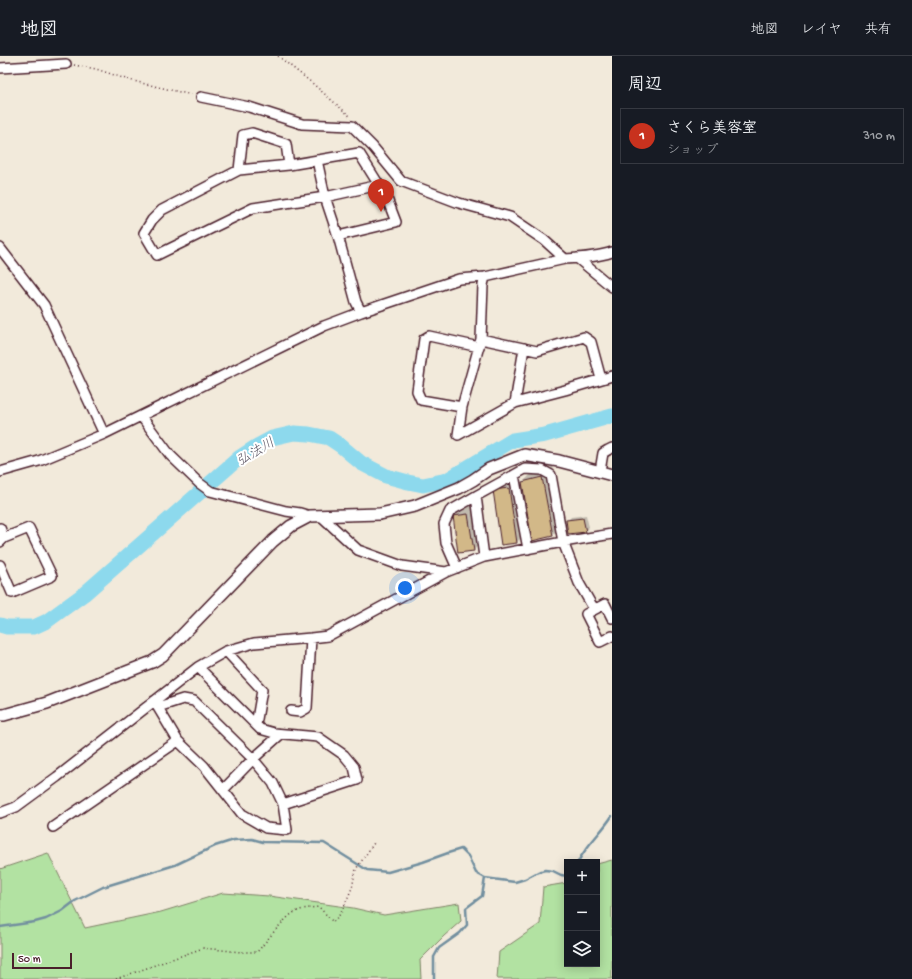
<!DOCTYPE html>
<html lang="ja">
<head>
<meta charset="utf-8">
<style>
  body { margin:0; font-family:"Gochi Hand","Klee One",sans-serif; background:#20242c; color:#f1f3f6 }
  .controls { position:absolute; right:12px; bottom:12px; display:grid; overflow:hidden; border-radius:0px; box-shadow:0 2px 10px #0003 }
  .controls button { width:36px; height:36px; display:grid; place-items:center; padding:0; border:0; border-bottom:1px solid #363941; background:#171b24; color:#f1f3f6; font:20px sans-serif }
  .scale { position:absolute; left:12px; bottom:10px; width:60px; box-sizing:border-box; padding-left:4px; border:2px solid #4a1f2b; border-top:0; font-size:11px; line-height:14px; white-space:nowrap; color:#4a1f2b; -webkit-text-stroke:3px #fff; paint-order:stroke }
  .you { position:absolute; left:405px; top:532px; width:14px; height:14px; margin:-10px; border:3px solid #fff; border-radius:50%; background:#1a73e8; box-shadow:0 0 0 6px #1a73e833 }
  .badge { display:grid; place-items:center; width:26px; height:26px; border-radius:50%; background:#c8321e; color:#fff; font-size:13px; font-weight:700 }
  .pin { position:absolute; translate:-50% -33px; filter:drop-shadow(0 1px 2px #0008) }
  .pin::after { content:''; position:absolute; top:21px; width:14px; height:12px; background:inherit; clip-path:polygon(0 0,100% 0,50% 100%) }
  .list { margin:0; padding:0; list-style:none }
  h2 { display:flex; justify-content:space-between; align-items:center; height:52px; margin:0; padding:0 16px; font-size:17px }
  h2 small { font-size:13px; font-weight:400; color:#9ea1a6 }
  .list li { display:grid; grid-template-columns:26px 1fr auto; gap:12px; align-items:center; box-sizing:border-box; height:56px; margin:0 8px 8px; padding:0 8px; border:1px solid #363941; border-radius:0px }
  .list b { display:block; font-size:15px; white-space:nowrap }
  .list p { margin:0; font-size:13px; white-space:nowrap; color:#9ea1a6 }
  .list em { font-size:13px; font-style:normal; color:#9ea1a6 }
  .icon { flex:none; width:22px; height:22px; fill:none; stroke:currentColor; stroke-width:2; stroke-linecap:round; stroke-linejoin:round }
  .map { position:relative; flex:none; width:612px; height:923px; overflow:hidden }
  header { display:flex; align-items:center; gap:24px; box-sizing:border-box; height:56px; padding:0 20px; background:#171b24; border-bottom:1px solid #363941 }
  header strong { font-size:19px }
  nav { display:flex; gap:22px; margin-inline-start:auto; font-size:14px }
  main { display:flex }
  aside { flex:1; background:#171b24 }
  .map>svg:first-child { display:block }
  .green { fill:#b2e2a2; stroke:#7e8066 }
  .shadow { fill:#0003 }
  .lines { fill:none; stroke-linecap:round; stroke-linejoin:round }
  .stream { stroke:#728f9f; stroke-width:2.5 }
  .river { stroke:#8dd9ed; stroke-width:15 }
  .building { fill:#d2b888; stroke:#4a1f2b }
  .minor-casing { stroke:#4a1f2b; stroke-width:12 }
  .tertiary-casing { stroke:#4a1f2b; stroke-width:14 }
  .path { stroke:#4a1f2b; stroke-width:1.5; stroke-dasharray:1 3; stroke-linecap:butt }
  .minor { stroke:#fff; stroke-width:9 }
  .tertiary { stroke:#fff; stroke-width:11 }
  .labels { text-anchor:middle; stroke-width:4; stroke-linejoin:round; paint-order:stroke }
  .water-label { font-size:14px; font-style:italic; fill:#5e5765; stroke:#fff }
</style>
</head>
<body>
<header>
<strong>地図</strong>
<nav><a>地図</a><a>レイヤ</a><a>共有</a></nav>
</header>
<main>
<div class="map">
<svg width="612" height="923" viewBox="0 0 612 923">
  <rect width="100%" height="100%" fill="#f2eadb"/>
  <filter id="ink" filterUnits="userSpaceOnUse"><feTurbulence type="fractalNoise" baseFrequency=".025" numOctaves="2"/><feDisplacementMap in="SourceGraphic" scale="8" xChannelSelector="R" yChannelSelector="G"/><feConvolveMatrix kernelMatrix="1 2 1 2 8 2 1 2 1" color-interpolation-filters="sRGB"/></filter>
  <g filter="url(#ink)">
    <path class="green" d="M48,797L85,872L161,856L223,837L269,840L353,852L384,859L459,847L461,865L444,880L420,904L421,923H0V813Z
      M612,804V923H497L499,896L540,868L543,831L567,827V908H597V808Z"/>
    <path class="shadow" d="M553,411L563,468L552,479L523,426L534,415Z
      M520,421L528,475L517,486L494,434L505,423Z
      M479,447L484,483L474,494L454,460L465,449Z
      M586,459L589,471L585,475L567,465L571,461Z"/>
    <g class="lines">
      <path class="stream" d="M578,806C586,789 602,776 612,760
        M0,871L35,866L46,863L62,855L75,845L103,831L175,809L215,790L234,784L252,783L263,786L324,787L367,814L388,816L423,806L448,797L461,793L468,800L476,817L485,822L515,826L525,823L538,816L545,814L553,815L561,819L567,820
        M434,923V901L439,892L460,877L467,869L466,852L482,840L485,822"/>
      <path class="river" d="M0,569L7,571H34L47,565L84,538L240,401L257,390L272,382L294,377L309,378L329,382L341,390L361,407L386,420L408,426L423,429L447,424L513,384L545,379L612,360"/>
    </g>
    <path class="building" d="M542,421L553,480L532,485L522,426Z
      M509,432L517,487L501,489L493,434Z
      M468,458L474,495L458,497L453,460Z
      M583,462L586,476L568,478L566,464Z"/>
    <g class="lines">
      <g class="minor-casing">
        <path id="minor" d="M0,12L66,8
          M201,41L249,51L302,68L352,70L373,91L401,125L459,147L510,161L544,184L565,203
          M317,104L325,141L379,129L359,97L289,109L239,114L162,154L152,164L144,177L157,199L253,152L325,141L338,180L356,246L361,256
          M239,114L243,79L252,77L286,88L289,109
          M338,180L396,166L386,140L379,129
          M0,192L44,249L104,378
          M577,202L612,231
          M485,221L483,229L481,283L462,351L458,379L515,347L565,334L612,320
          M481,283L537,295L584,281L591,286L601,323
          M515,347L524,292
          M462,351L421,344L417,335L424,283L429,280L479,291
          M141,360L170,399L199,427L210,435L286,455L300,457L310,460
          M600,415L603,397L608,394L612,392
          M0,416L39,405L104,378L324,270L361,256L459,223L485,221L565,203C581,202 597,201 612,196
          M514,419L528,493
          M476,440L484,501
          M321,460L358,494L402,510L446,516
          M0,472L4,482
          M0,486L4,482L29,472L52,520L12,537L0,509
          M457,512L446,487L444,468L450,455L476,440L525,413L542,414L551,419L563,486L579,527L591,548L595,553
          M612,562L605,548L586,558L600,586L612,580
          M226,595L262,634L256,669
          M154,645L178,685L204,710L242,758L266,772L287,774L283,748L357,724L354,711L344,699L318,681L274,677L260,673L198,611
          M158,651L183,643L194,645L253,703L273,727L283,748
          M291,655L300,656L307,652L311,582
          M223,734L253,703L281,678
          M0,757L16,751L57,721L198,611L226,595L254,587L311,582L328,580L446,516L484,501L563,486L612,478
          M53,771L178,685"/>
      </g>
      <g class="tertiary-casing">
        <path id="tertiary" d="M0,659H4L47,647L152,606L163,599L273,485L291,470L310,460L380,458L415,450L459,432L473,424L489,413L524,399L559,405L612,419"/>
      </g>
      <path class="path" d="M278,0L312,27L351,61
        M74,9L96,13L129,24L192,39
        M116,923L203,892L241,896H257C266,886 286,859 297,855C304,852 311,852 319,851L333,866L341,857L352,832L356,813L374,787"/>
      <use href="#minor" class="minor"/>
      <use href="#tertiary" class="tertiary"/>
    </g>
  </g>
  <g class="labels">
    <g class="water-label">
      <text transform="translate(255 395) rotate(-31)" y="5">弘法川</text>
    </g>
  </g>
</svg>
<div class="controls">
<button>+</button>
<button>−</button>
<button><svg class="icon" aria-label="layers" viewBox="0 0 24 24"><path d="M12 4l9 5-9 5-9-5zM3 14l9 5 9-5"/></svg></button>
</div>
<div class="scale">50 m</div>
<div class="you"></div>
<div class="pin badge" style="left:381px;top:156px">1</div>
</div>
<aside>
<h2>周辺<small></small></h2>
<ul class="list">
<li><span class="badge">1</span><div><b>さくら美容室</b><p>ショップ</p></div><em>310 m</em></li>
</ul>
</aside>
</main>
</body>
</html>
